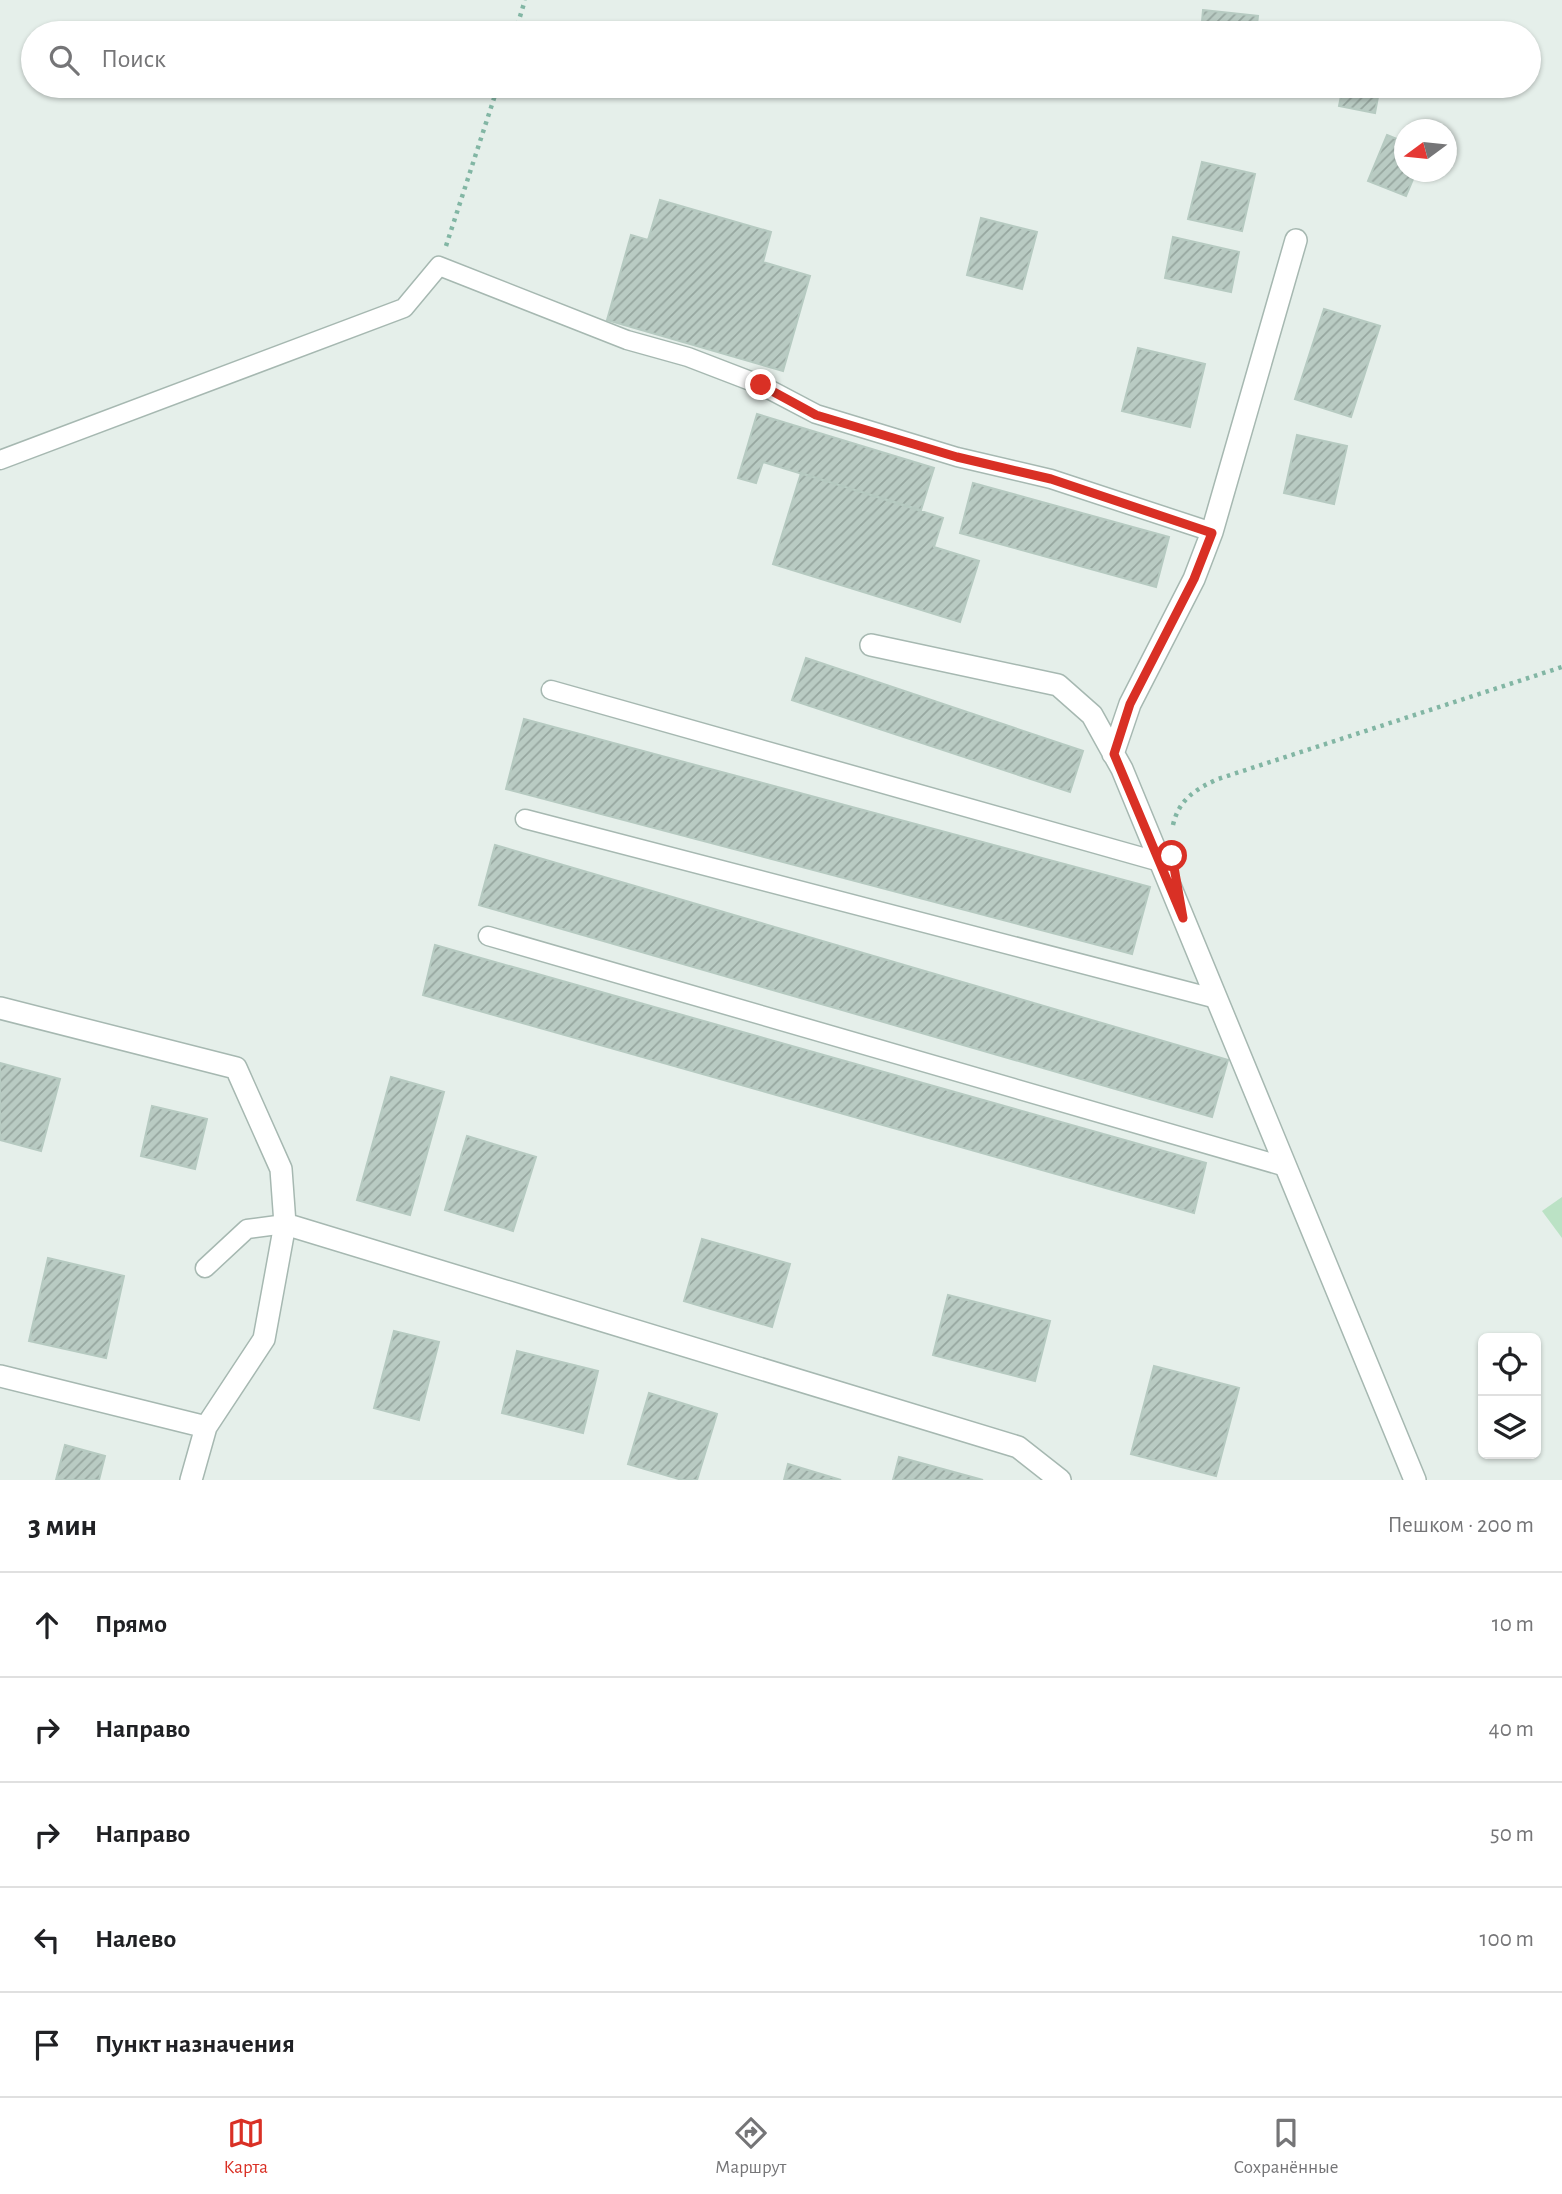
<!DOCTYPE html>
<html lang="ru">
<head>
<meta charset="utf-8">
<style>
  body { margin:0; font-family:"Alegreya Sans",sans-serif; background:#f2f2f2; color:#202124 }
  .controls { position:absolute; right:21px; bottom:21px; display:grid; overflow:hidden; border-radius:10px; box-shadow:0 2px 5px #0004 }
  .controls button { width:63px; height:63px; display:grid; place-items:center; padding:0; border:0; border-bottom:2px solid #e0e0e0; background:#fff; color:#202124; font:35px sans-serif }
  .compass { position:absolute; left:1394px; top:119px; width:63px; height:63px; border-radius:50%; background:#fff; box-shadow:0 2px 5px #0004; rotate:255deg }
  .stop { position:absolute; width:21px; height:21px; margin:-16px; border:5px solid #d93025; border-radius:50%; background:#fff }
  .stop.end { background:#d93025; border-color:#fff; box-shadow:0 2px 7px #0008 }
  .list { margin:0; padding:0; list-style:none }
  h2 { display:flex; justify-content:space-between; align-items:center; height:91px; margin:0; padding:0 28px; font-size:30px }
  h2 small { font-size:23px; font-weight:400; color:#757577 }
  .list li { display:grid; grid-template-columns:46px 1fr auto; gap:21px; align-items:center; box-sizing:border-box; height:105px; padding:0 28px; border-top:2px solid #e0e0e0 }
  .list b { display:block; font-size:26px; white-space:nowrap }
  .list em { font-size:23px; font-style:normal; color:#757577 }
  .icon { flex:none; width:38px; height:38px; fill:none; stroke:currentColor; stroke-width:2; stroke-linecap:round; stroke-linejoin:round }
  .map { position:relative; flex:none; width:1562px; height:1480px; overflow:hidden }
  .search { position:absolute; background:#fff; box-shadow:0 2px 5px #0004; left:21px; right:21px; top:21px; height:77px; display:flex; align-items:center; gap:18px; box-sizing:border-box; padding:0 24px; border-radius:38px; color:#757577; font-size:26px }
  .sheet { height:616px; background:#fff }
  nav { display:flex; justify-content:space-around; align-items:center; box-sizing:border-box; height:98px; border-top:2px solid #e0e0e0; background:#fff; font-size:19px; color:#757577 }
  nav a { display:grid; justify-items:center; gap:4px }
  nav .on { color:#d93025 }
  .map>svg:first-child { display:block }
  .grass { fill:#bbe2c5 }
  .building { fill:url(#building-hatch); stroke:#b6cac1; stroke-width:2 }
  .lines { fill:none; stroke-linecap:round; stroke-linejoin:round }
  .lane-casing { stroke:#a6b8b1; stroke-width:21 }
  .street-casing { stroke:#a6b8b1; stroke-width:24 }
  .path { stroke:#82b6a4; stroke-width:4.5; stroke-dasharray:3.5 5; stroke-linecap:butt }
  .lane { stroke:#fff; stroke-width:18 }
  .street { stroke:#fff; stroke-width:21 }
  .route { stroke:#d93025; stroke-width:9 }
</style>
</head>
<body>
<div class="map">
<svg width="1562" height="1480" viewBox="0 0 1562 1480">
  <defs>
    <pattern id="building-hatch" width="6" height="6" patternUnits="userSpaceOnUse" patternTransform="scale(1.75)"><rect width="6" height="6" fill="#b9cbc3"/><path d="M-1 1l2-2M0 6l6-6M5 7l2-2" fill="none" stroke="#96a69f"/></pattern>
  </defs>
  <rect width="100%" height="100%" fill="#e5efea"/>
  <path class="grass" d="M1562,1197V1238L1542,1211Z"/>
  <path class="building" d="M1203,10L1258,16L1256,33H1201Z
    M1343,86H1380L1375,113L1339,106Z
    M1387,135L1404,142V172H1416L1406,196L1368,181Z
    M1202,162L1255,174L1242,231L1188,219Z
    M660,200L771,232L763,262L810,276L783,371L607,320L631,235L648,240Z
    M981,218L1037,232L1022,289L967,275Z
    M1173,237L1239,252L1231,292L1165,278Z
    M1324,309L1380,326L1351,417L1295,399Z
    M1138,348L1205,364L1190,427L1122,411Z
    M757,414L934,468L921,510L763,462L756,483L738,478Z
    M1297,435L1347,446L1334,504L1284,493Z
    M801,473L943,518L934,547L979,561L960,622L773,564Z
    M973,483L1169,537L1156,587L960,533Z
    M806,658L1083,751L1070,792L792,700Z
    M524,719L1150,887L1132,954L506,789Z
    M495,845L1228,1060L1212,1117L479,905Z
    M435,945L1206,1163L1194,1213L423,995Z
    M0,1063L60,1079L41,1151L0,1140Z
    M391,1077L444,1092L410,1215L357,1200Z
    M152,1106L207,1119L195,1169L141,1156Z
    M467,1136L536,1157L513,1231L445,1210Z
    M702,1239L790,1264L772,1327L684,1301Z
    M48,1258L124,1276L106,1358L29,1341Z
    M948,1295L1050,1321L1035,1381L933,1355Z
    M394,1331L439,1342L419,1420L374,1408Z
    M517,1351L598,1371L583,1433L502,1413Z
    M1154,1366L1239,1388L1216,1476L1131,1454Z
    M649,1393L717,1414L697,1480H682L628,1464Z
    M65,1445L105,1456L99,1480H56Z
    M899,1457L983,1480H893Z
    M788,1464L841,1480H784Z"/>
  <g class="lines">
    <g class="lane-casing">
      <path id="lane" d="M0,460L404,308L439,266L627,340L688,357L761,385L816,414L957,457L1051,479L1212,532
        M551,690L1160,862
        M525,819L1217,999
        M488,936L1286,1167
        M205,1268L247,1229L285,1224"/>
    </g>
    <g class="street-casing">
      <path id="street" d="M871,645L1058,685L1092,715L1122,769L1415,1480
        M1113,754L1130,704L1194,579L1212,532L1296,240
        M0,1008L236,1068L281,1169L285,1224L264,1339L206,1427L191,1480
        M285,1224L1018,1447L1060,1480
        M0,1376L206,1427"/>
    </g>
    <path class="path" d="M515,33L525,0
      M446,246L498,86
      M1173,825C1179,799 1196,789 1218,779L1562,667"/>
    <use href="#lane" class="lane"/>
    <use href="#street" class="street"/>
  </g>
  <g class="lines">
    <path class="route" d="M761,385L816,415L957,457L1051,479L1212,533L1194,579L1130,704L1114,754L1183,918L1172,856"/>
  </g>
</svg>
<div class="controls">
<button><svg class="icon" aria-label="locate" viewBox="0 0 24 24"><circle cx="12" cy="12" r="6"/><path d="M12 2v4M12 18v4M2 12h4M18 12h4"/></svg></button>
<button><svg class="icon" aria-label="layers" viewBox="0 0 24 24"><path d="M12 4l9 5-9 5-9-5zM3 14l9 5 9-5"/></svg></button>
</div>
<svg class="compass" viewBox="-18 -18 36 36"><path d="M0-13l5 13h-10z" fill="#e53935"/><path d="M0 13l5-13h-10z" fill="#757577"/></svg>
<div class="stop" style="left:1172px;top:856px"></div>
<div class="stop end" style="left:761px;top:385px"></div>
<div class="search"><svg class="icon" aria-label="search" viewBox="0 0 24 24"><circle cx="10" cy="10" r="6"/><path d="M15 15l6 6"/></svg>Поиск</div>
</div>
<section class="sheet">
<h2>3 мин<small>Пешком · 200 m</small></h2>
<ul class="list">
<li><svg class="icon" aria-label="ahead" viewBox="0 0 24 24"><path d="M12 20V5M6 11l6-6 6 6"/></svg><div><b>Прямо</b></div><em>10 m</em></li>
<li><svg class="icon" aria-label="right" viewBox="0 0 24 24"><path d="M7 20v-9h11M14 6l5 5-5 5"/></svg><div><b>Направо</b></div><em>40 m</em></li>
<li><svg class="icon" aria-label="right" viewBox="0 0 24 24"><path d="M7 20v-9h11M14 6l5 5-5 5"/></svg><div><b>Направо</b></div><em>50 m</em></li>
<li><svg class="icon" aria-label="left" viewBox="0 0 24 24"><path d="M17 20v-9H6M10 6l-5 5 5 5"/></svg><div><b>Налево</b></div><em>100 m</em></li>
<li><svg class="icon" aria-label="arrive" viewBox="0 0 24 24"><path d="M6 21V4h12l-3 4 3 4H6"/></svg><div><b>Пункт назначения</b></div></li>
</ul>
</section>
<nav>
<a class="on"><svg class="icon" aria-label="map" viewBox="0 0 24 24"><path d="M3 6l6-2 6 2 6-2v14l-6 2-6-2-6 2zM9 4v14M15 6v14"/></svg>Карта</a>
<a><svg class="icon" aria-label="directions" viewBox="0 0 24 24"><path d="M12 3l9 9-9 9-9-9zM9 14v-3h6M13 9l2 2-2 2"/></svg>Маршрут</a>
<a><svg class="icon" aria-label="saved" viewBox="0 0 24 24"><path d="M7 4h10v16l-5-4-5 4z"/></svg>Сохранённые</a>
</nav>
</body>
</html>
